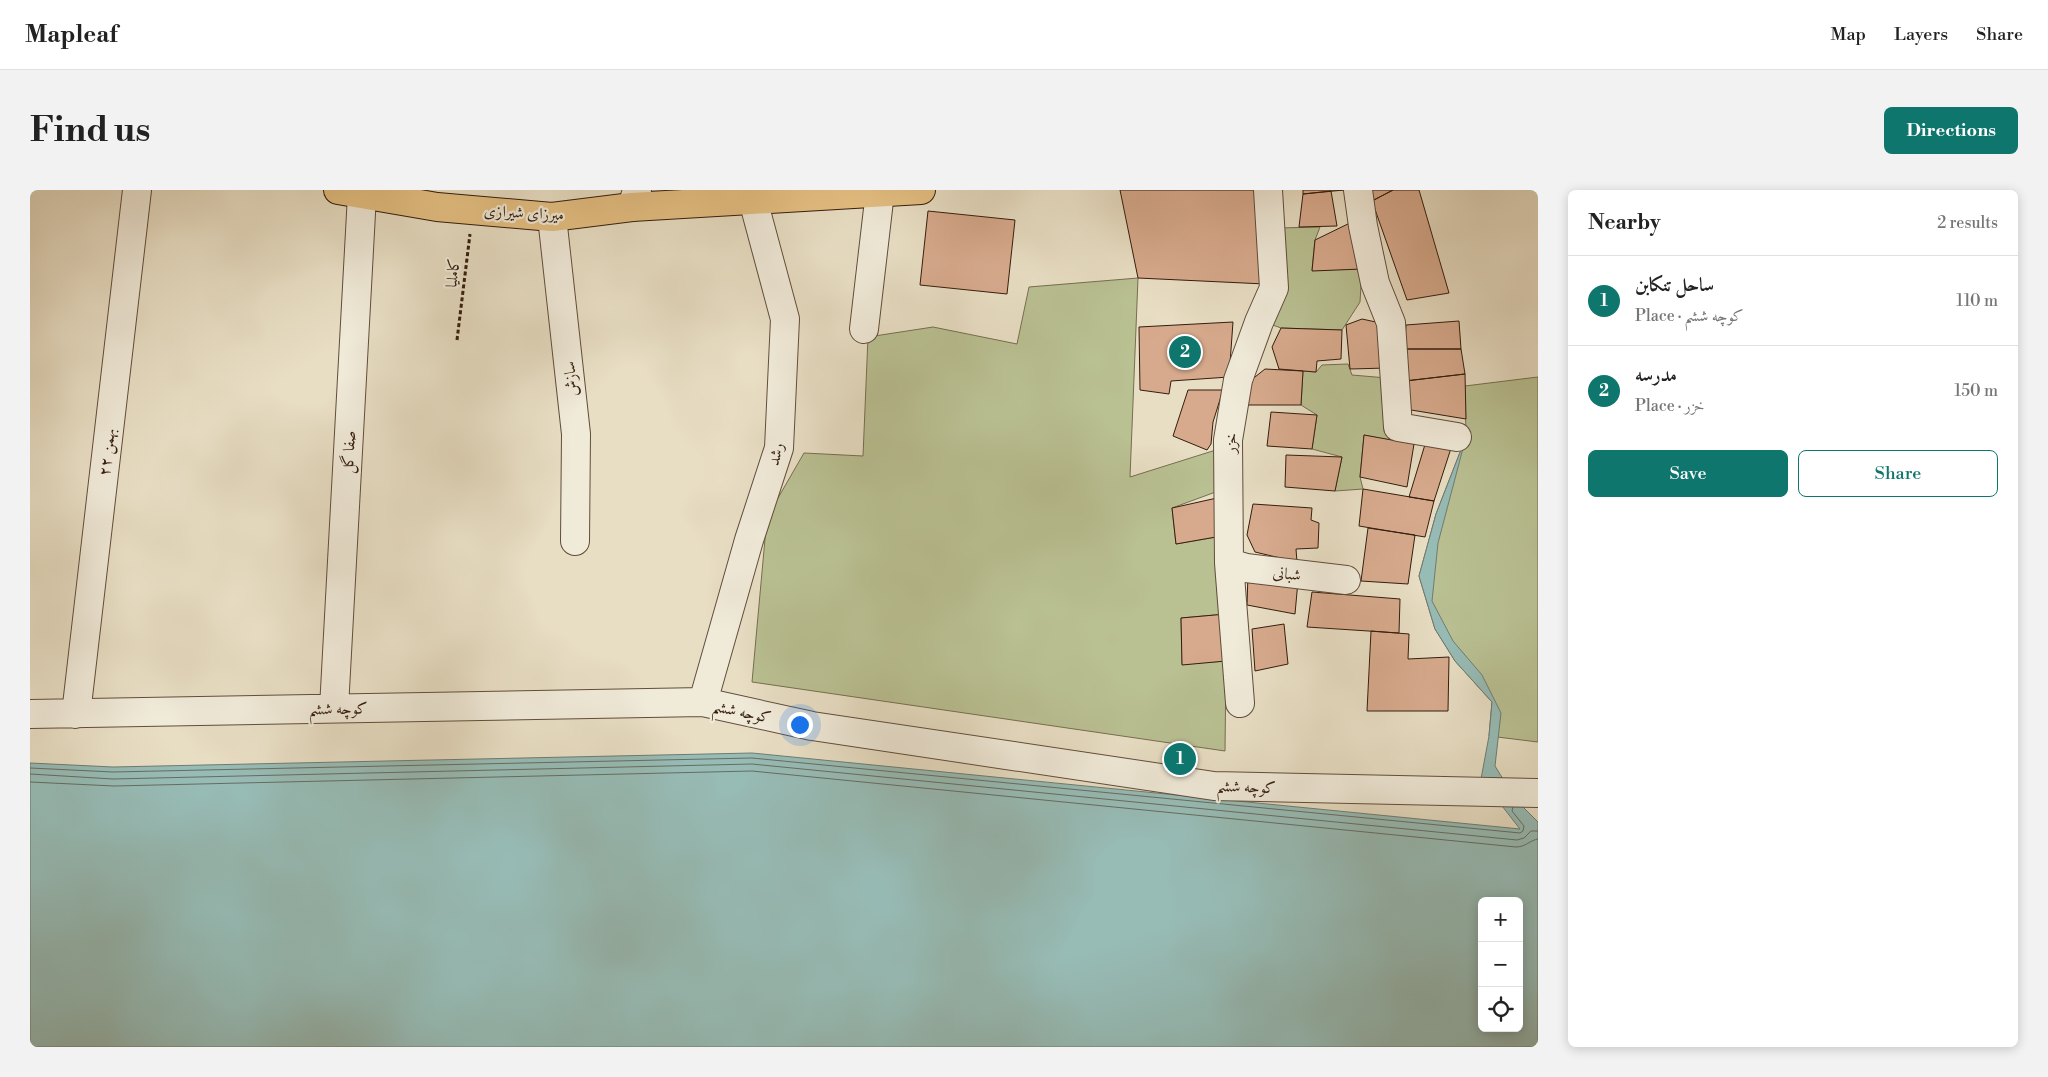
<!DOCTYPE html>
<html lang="en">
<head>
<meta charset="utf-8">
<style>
  body { margin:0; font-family:"Libre Bodoni",Amiri,serif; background:#f2f2f2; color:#222 }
  .controls { position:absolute; right:15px; bottom:15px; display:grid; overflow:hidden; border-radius:8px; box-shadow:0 2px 12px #0003 }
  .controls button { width:45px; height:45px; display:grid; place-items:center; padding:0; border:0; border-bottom:1px solid #e0e0e0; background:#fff; color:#222; font:25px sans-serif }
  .you { position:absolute; left:769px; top:534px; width:18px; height:18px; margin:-12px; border:4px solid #fff; border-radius:50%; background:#1a73e8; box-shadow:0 0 0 8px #1a73e833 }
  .badge { display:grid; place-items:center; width:32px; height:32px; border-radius:50%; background:#0f766e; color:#fff; font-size:16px; font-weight:700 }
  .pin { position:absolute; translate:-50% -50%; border:2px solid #fff; box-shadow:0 1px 5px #0006 }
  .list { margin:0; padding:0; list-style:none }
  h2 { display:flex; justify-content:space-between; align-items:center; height:65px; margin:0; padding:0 20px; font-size:21px }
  h2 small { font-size:16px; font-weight:400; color:#767676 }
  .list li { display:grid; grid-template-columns:32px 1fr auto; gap:15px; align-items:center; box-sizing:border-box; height:90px; padding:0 20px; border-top:1px solid #e0e0e0 }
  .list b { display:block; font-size:19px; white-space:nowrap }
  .list p { margin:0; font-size:16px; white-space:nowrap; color:#767676 }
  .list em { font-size:16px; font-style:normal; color:#767676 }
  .actions { display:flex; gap:10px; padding:15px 20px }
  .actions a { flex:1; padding:11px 0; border:1px solid #0f766e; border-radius:8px; text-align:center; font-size:18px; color:#0f766e }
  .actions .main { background:#0f766e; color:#fff }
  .icon { flex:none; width:28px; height:28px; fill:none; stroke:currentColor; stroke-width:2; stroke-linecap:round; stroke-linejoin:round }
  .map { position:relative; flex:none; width:1508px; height:857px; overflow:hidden; border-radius:8px }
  header { display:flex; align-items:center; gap:30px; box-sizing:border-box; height:70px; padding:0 25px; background:#fff; border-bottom:1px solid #e0e0e0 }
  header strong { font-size:24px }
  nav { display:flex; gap:28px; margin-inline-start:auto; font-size:18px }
  .intro { display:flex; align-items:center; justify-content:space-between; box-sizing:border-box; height:120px; padding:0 30px }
  h1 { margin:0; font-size:35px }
  .button { padding:12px 22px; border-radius:8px; background:#0f766e; color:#fff; font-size:18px; font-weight:700 }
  main { display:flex; gap:30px; padding:0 30px }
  aside { flex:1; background:#fff; border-radius:8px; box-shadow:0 2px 12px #0003 }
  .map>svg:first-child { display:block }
  .green { fill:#b9c092; stroke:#766e50 }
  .water { fill:#97bcb6; stroke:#6f7c72; fill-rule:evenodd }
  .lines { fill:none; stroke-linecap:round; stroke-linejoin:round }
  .shore { stroke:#666c62; stroke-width:1 }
  .building { fill:#d7aa8d; stroke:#341d0d }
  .minor-casing { stroke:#614d3b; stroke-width:30 }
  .major-casing { stroke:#341d0d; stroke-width:30 }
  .path { stroke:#341d0d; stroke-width:3; stroke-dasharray:4 2.5; stroke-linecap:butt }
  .minor { stroke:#f0ead9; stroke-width:28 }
  .major { stroke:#e4bf82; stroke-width:28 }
  .labels { text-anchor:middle; stroke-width:4.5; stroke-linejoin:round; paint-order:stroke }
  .street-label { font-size:16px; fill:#341d0d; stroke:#f0ead9 }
</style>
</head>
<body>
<header>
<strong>Mapleaf</strong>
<nav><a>Map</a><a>Layers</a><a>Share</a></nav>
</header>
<div class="intro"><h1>Find us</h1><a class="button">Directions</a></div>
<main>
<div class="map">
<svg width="1508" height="857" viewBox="0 0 1508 857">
  <rect width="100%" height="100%" fill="#e8dec4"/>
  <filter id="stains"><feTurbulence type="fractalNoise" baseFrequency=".004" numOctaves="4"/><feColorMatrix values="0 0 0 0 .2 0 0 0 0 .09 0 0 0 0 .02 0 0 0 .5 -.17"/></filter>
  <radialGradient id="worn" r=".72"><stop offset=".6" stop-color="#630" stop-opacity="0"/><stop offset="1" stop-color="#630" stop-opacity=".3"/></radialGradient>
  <path class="green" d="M1290,37L1285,50L1282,80L1332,79L1330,112L1312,140L1251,138L1240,134L1248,38Z
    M1108,88L1100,287L1189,259L1191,300L1142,318L1146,354L1186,347L1196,424L1151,428L1152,474L1196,471L1195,561L722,492L737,327L774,263L833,266L838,147L903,137L987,154L999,97Z
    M1318,174L1322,185L1357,188L1363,251L1334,245L1330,287L1333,299L1305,301L1312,267L1282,259L1287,225L1271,215L1273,181L1286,182L1292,175Z
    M1508,187V552L1459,546L1462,512L1425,471L1405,439L1389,386L1406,324L1436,247L1435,196Z"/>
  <path class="water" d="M1436,247L1408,353L1402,411L1423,451L1452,485L1471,523L1465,576L1486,610L1508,632V857H0V573L83,577L722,563L1490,639L1451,589L1459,546L1462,512L1425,471L1405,439L1389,386L1406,324ZM1452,711H1489V838H1452Z"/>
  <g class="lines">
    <path class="shore" d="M0,578L83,582L722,568L1490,643L1493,641L1494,636L1482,621L1483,617
      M0,584L83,589L722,574L1487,650L1494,648L1501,641H1508
      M0,592L84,596L722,581L1486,657C1496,657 1500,650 1508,649"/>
  </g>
  <path class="building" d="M1090,0H1229L1235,94L1108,88Z
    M1273,0H1314L1273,4Z
    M1338,0H1363L1342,11Z
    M1363,0H1389L1419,103L1377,110L1342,11Z
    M1301,1L1307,36L1269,37L1273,4Z
    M898,21L985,30L977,104L890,95Z
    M1324,31L1332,79L1282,81L1285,50Z
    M1332,129L1355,134L1357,178L1320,179L1316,135Z
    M1429,131L1431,159H1374L1376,135Z
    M1203,132L1199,187L1141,191L1139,204L1110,200L1109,137Z
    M1251,138L1312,140L1311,169L1287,171L1286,182L1249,179L1242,157Z
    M1374,159H1431L1435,184L1375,191Z
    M1235,179L1273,181L1271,215H1216L1220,191Z
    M1435,184L1436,229L1375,219V191Z
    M1158,200H1193L1183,232L1181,254L1177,260L1143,246Z
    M1241,222L1287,225L1282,259L1237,256Z
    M1334,245L1384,254L1377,297L1330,287Z
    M1397,248L1423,252L1404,311L1379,307Z
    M1256,265L1312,267L1305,301L1255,297Z
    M1333,299L1404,311L1395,347L1329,336Z
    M1187,308L1186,347L1146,354L1142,318Z
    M1223,314L1282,318L1281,330L1289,333L1288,358L1266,359L1267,372L1225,362L1217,345Z
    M1338,338L1385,345L1378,394L1331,391Z
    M1218,384L1268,391L1265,424L1217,415Z
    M1282,402L1370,409L1369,443L1277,437Z
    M1196,424V471L1152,475L1151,428Z
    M1254,434L1258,474L1225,481L1222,439Z
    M1341,441L1379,444L1378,469L1419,467L1418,521H1337Z"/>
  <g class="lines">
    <g class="minor-casing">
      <path id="minor" d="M1328,0L1333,36L1345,93L1361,133L1368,237L1427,247
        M602,17L607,0
        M522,27L546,244L545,351
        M834,139L850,2
        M1199,373L1216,378L1316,390
        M673,512L719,350L749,258L755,129L723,10
        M1210,513L1199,373L1198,250L1208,190L1229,132L1244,98L1238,0
        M304,518L332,5
        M0,524L673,512L782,536L1184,596L1508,603
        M46,524L107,0"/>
    </g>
    <g class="major-casing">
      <path id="major" d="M308,0L407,17L522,27L602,17L891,0"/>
    </g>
    <path class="path" d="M427,150L440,44"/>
    <use href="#minor" class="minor"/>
    <use href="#major" class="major"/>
  </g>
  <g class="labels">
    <g class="street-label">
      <text transform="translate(494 22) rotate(3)" y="6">میرزای شیرازی</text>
      <text transform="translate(422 83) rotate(-83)" y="6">کاملیا</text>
      <text transform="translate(540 189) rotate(-96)" y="6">سازش</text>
      <text transform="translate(1200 253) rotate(-86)" y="6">خزر</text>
      <text transform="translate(76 262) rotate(-83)" y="6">۲۲ بهمن</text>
      <text transform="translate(318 262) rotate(-87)" y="6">صفا گل</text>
      <text transform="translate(745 264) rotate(-77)" y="6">رشد</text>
      <text transform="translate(1257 383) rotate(7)" y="6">شبانی</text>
      <text transform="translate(308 518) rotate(-1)" y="6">کوچه ششم</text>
      <text transform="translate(712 521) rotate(12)" y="6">کوچه ششم</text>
      <text transform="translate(1216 596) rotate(2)" y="6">کوچه ششم</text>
    </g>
  </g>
  <rect width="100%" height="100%" filter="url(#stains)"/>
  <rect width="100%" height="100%" fill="url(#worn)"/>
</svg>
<div class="controls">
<button>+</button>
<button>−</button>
<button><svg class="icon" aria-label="locate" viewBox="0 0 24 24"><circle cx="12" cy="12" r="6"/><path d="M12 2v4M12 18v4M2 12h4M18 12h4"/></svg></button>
</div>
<div class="you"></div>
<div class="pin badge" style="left:1150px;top:569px">1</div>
<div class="pin badge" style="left:1155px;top:162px">2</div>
</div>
<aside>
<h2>Nearby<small>2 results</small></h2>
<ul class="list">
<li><span class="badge">1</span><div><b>ساحل تنکابن</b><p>Place · کوچه ششم</p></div><em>110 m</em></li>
<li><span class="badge">2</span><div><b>مدرسه</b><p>Place · خزر</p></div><em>150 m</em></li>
</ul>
<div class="actions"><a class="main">Save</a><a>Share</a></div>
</aside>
</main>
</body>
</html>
